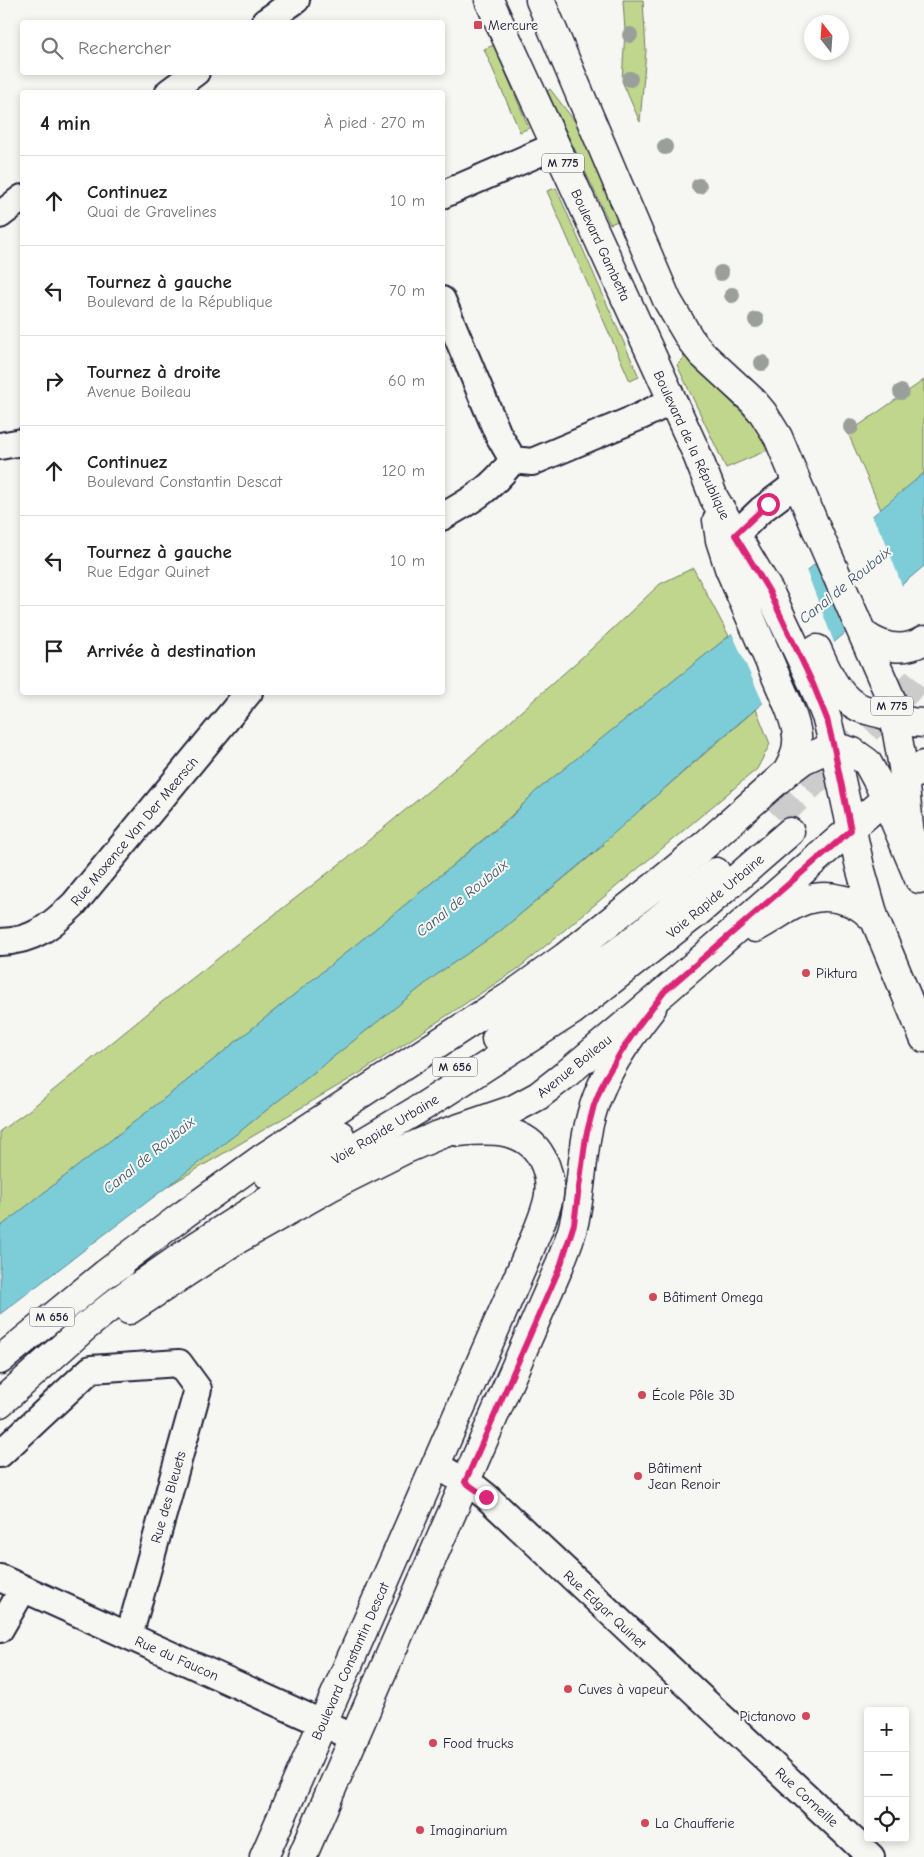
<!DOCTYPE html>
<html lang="fr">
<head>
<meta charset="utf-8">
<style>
  body { margin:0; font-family:"Comic Neue",sans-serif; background:#f6f6f6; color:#222 }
  .controls { position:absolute; right:15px; bottom:15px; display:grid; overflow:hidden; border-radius:5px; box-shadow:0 2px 8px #0003 }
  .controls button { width:45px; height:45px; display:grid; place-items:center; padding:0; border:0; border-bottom:1px solid #e0e0e0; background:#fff; color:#222; font:25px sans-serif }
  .compass { position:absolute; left:804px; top:15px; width:45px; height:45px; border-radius:50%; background:#fff; box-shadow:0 2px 8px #0003; rotate:343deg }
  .stop { position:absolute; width:15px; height:15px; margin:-11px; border:4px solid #db2777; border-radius:50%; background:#fff }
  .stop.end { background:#db2777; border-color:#fff; box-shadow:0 1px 5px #0008 }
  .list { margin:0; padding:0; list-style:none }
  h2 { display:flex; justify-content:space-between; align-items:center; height:65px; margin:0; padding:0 20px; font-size:21px }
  h2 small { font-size:16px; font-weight:400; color:#767676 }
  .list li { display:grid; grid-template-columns:32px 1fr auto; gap:15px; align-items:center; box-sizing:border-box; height:90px; padding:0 20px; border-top:1px solid #e0e0e0 }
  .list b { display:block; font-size:19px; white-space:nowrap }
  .list p { margin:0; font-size:16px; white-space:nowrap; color:#767676 }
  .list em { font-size:16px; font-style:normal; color:#767676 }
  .icon { flex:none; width:28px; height:28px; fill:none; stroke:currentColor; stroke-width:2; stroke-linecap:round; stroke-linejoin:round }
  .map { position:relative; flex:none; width:924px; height:1857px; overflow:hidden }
  .search { position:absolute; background:#fff; box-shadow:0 2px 8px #0003; left:20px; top:20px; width:425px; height:55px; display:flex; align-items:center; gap:12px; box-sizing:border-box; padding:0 18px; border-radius:5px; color:#767676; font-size:19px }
  .panel { position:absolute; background:#fff; box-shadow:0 2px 8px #0003; left:20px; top:90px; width:425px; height:605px; border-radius:5px }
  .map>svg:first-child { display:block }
  .green { fill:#c0d68c; stroke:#717c64 }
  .water { fill:#7dcdd8; stroke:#598999 }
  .pier { fill:#f6f6f2 }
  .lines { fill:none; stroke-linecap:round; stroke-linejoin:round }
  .highway-tunnel { stroke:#cccccd; stroke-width:28; stroke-dasharray:28 14; stroke-linecap:butt }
  .street-casing { stroke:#22223b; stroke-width:30 }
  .secondary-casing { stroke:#22223b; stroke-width:31 }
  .primary-casing { stroke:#22223b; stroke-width:31 }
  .highway-casing { stroke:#22223b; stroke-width:31 }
  .street { stroke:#f6f6f2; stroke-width:26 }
  .secondary { stroke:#f6f6f2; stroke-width:28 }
  .primary { stroke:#f6f6f2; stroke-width:28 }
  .highway { stroke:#f6f6f2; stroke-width:28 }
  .tree { fill:#9b9f9b }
  .route { stroke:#db2777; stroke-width:6 }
  .poi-dot { fill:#d1495b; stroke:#f6f6f2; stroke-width:2 }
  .labels { text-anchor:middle; stroke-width:4; stroke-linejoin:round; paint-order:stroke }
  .shield { fill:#f6f6f2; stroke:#626272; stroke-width:1 }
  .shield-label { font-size:12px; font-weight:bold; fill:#22223b }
  .poi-label { font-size:14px; fill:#22223b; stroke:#f6f6f2; text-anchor:start }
  .street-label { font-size:14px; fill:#22223b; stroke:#f6f6f2 }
  .water-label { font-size:15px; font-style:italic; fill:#3d556a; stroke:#f6f6f2 }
</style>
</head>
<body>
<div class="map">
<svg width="924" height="1857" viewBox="0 0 924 1857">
  <rect width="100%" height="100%" fill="#f6f6f2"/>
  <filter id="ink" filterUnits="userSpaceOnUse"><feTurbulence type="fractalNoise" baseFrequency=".02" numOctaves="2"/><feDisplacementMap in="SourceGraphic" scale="10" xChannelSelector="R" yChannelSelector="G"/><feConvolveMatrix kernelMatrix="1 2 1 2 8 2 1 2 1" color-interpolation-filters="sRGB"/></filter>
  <g filter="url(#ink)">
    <path class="green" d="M623,0H643L646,51L640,122L622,81L625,31Z
      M494,45L529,128L520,132L484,49Z
      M550,89L580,128L618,221L610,224L547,91Z
      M556,188L639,377L630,381L547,191Z
      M686,356L755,426L768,450L726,468L677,365Z
      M924,380V473L881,510L848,433Z
      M693,568L729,636L535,792L511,816L411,900L212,1061L0,1227V1131L28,1111L158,1005L346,859L466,760L589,651L660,584Z
      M756,709L770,744L757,769L519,968L360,1073L163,1189L239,1132L440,972L499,932L604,845L602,843Z"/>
    <path class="water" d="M924,473V566L712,746L603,843L604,844L499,932L440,972L239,1132L0,1314V1227L212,1061L411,900L511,817L535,792L729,636Z"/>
    <path class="pier" d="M871,515L884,538L902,586L897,592L846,636L815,562Z
      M806,570L835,645L764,705L731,631Z"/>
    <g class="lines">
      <path class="highway-tunnel" d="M777,818L924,674"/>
      <g class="street-casing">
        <path id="street" d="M265,22L296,0
          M169,92L196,72
          M442,195L555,146
          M0,215L22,198
          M442,300L498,434L513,460L532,462L641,416L672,401
          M0,446L22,442
          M442,517C474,499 491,489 513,460
          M735,535L761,510L797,483
          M0,942C34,941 51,926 74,904L249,692
          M0,1454L91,1369L179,1363L198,1389L129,1636
          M436,1465L477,1489L487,1497L871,1857
          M0,1578L355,1738
          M0,1629L23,1589"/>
      </g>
      <g class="secondary-casing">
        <path id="secondary" d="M264,1857L528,1254C535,1235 546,1215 549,1195C551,1181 548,1170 542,1158C526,1127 489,1129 459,1132
          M302,1857L559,1267C564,1252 571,1238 574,1223C583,1185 581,1146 594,1106C605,1071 629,1037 652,1008"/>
      </g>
      <g class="primary-casing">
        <path id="primary" d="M489,0L696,452L714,498L769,591L813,684L827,719L834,748L860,867L875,920L924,1038
          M540,0L667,300L690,339L702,354L753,401L763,413L778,437L816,528L891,699L903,767L909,827L913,853
          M717,520L720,540L729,568L787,702
          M863,634C882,648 904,653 924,640
          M817,649C827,671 838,700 863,709C869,711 876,712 882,714C895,719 910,723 924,723
          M755,928C784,913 805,890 840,899C855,902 864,909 875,920
          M129,1310L231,1243L330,1187L406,1149L439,1135L512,1110L538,1096L565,1075L665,991L924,765"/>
      </g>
      <g class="highway-casing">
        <path id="highway" d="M787,772C803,745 798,729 787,702
          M496,1039L626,946L716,872
          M268,1175L340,1135
          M105,1274L183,1215L261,1159L512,995L565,957L655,886L706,844L787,772L803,760L827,749L839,748L853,752L867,762L879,784L919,879
          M0,1360L105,1274L120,1265
          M0,1403L84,1328L119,1300L198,1245L295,1183L424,1106L572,1011L698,912L790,832"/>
      </g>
      <use href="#street" class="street"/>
      <use href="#secondary" class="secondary"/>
      <use href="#primary" class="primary"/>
      <use href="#highway" class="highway"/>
    </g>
    <g class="tree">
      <circle cx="630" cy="35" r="8"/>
      <circle cx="630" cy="79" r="8"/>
      <circle cx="665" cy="147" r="8"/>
      <circle cx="699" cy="186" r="8"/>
      <circle cx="721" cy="273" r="8"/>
      <circle cx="732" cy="295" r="8"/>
      <circle cx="756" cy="320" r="8"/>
      <circle cx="762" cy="363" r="8"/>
      <circle cx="901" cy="392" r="8"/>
      <circle cx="851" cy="427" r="8"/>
    </g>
  </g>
  <g class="lines" filter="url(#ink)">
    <path class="route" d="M486,1497L465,1482L560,1267L574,1224L586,1136L594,1105L604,1080L618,1057L638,1026L665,991L851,830L834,748L827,719L813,684L769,591L735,535L768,504"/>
  </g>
  <g class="poi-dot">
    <rect x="473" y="20" width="10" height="10" rx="2.5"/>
    <circle cx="806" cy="973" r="5"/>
    <circle cx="653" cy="1297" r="5"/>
    <circle cx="642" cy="1395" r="5"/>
    <circle cx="638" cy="1476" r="5"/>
    <circle cx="568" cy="1689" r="5"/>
    <circle cx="806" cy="1716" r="5"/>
    <circle cx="433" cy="1743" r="5"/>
    <circle cx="645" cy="1823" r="5"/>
    <circle cx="420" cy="1830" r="5"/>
  </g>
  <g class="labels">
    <g class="shield">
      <rect x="542" y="153.5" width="42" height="19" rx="4"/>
      <rect x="871" y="696.5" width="42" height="19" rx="4"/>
      <rect x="432.5" y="1057.5" width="45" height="19" rx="4"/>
      <rect x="29.5" y="1307.5" width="45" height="19" rx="4"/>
    </g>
    <g class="shield-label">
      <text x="563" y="167">M 775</text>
      <text x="892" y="710">M 775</text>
      <text x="455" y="1071">M 656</text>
      <text x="52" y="1321">M 656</text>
    </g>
    <g class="poi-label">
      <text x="488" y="30">Mercure</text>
      <text x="816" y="978">Piktura</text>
      <text x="663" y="1302">Bâtiment Omega</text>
      <text x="652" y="1400">École Pôle 3D</text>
      <text x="648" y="1473">Bâtiment<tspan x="648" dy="16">Jean Renoir</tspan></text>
      <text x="578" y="1694">Cuves à vapeur</text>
      <text x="796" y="1721" text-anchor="end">Pictanovo</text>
      <text x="443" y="1748">Food trucks</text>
      <text x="655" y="1828">La Chaufferie</text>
      <text x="430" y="1835">Imaginarium</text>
    </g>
    <g class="street-label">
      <text transform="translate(601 245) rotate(65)" y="5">Boulevard Gambetta</text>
      <text transform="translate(692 445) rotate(65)" y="5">Boulevard de la République</text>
      <text transform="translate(134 831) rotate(-50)" y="5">Rue Maxence Van Der Meersch</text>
      <text transform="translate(715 896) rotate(-40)" y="5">Voie Rapide Urbaine</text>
      <text transform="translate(574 1066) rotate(-39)" y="5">Avenue Boileau</text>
      <text transform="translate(385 1129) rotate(-31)" y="5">Voie Rapide Urbaine</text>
      <text transform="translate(168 1497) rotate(-74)" y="5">Rue des Bleuets</text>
      <text transform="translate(605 1609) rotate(43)" y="5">Rue Edgar Quinet</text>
      <text transform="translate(177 1658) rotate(24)" y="5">Rue du Faucon</text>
      <text transform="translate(350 1661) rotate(-66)" y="5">Boulevard Constantin Descat</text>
      <text transform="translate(807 1797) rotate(43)" y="5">Rue Corneille</text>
    </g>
    <g class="water-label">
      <text transform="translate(845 585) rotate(-39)" y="5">Canal de Roubaix</text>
      <text transform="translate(462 898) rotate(-39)" y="5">Canal de Roubaix</text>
      <text transform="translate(149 1155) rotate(-39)" y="5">Canal de Roubaix</text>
    </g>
  </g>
</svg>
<div class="controls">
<button>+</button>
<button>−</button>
<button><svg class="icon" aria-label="locate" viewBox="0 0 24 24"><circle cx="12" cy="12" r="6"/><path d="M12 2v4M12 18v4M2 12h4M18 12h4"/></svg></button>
</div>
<svg class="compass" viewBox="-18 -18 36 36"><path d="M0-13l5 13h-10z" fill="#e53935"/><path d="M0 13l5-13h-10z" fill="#767676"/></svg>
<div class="stop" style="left:768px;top:504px"></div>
<div class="stop end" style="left:486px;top:1497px"></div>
<div class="search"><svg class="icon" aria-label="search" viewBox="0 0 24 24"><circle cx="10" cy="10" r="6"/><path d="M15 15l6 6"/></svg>Rechercher</div>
<section class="panel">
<h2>4 min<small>À pied · 270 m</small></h2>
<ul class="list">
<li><svg class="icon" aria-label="ahead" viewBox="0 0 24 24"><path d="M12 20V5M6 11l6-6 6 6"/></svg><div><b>Continuez</b><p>Quai de Gravelines</p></div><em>10 m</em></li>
<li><svg class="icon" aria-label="left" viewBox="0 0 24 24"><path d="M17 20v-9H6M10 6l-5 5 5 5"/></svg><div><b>Tournez à gauche</b><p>Boulevard de la République</p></div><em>70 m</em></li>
<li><svg class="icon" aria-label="right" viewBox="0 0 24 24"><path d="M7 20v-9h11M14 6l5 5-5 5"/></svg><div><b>Tournez à droite</b><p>Avenue Boileau</p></div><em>60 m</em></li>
<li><svg class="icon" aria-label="ahead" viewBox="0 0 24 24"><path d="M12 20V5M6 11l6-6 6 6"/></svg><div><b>Continuez</b><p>Boulevard Constantin Descat</p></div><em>120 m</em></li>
<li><svg class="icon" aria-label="left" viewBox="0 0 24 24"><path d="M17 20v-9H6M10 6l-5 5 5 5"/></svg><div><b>Tournez à gauche</b><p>Rue Edgar Quinet</p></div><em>10 m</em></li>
<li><svg class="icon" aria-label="arrive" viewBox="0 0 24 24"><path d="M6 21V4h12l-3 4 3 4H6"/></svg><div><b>Arrivée à destination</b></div></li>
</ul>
</section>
</div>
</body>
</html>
